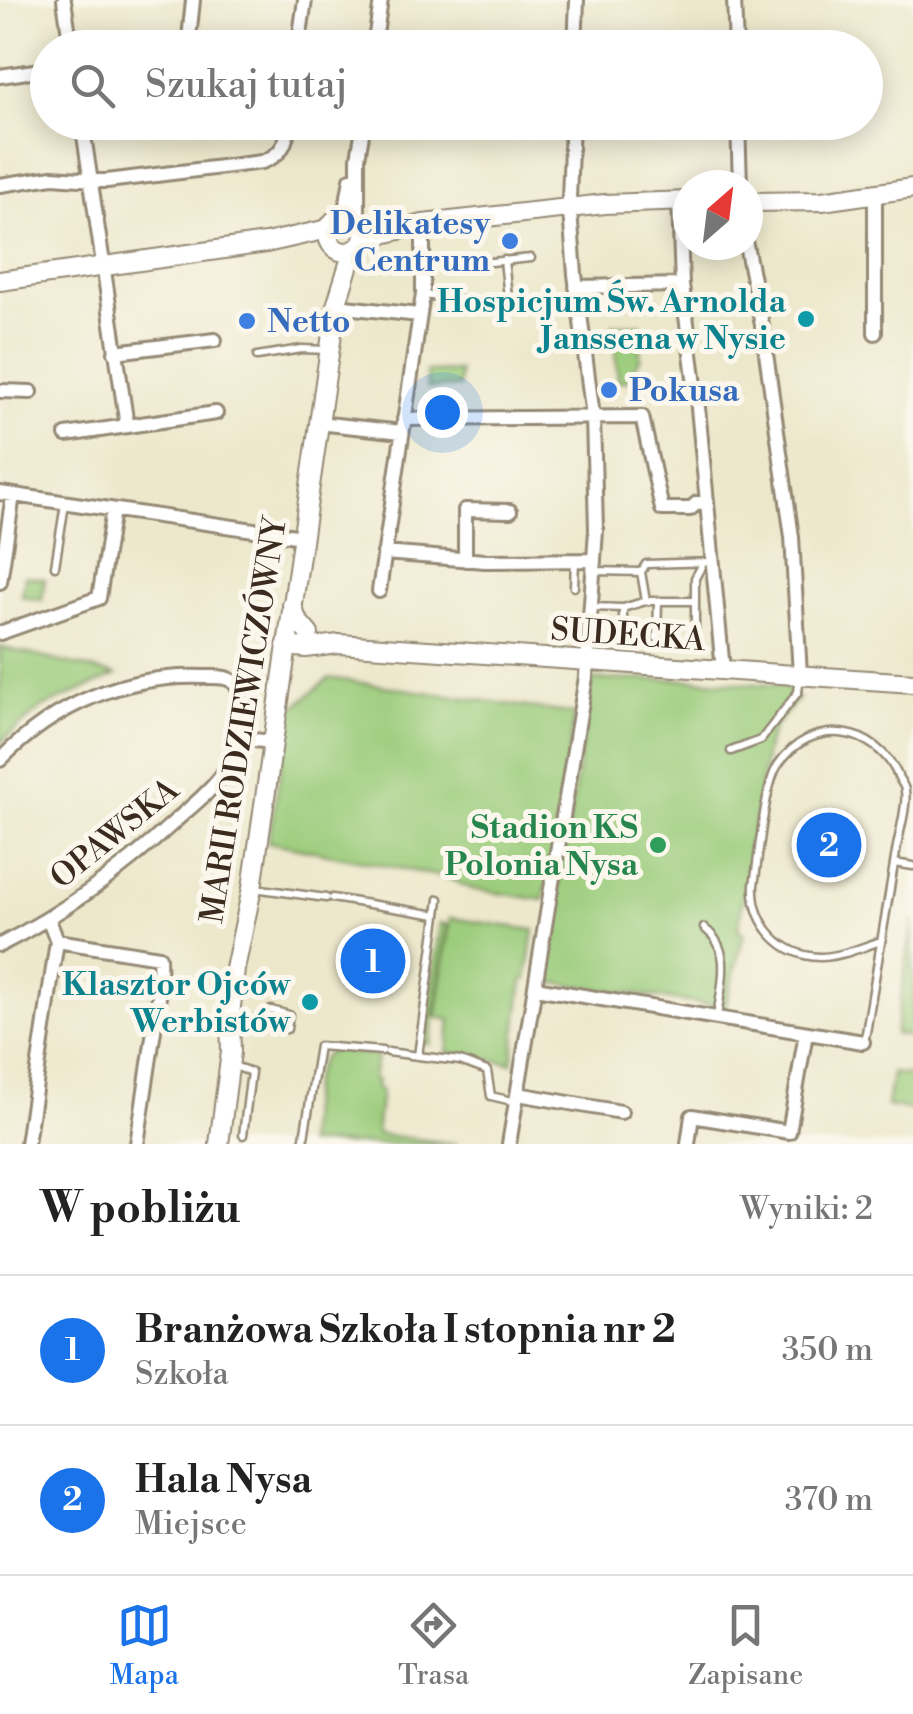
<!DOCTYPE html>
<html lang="pl">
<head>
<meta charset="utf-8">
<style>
  body { margin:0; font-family:"Libre Bodoni",serif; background:#f6f6f6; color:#222 }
  .compass { position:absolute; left:673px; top:170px; width:90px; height:90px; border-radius:50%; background:#fff; box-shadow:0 5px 25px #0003; rotate:28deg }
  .you { position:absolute; left:442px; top:412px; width:35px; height:35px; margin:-25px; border:8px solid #fff; border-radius:50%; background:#1a73e8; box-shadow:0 0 0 15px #1a73e833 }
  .badge { display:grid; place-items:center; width:65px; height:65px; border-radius:50%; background:#1a73e8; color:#fff; font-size:32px; font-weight:700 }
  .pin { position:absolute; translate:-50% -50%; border:5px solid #fff; box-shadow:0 2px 10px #0006 }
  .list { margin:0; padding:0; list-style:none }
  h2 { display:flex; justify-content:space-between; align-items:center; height:130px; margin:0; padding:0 40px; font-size:42px }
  h2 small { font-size:32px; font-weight:400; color:#767676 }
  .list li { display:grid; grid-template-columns:65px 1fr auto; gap:30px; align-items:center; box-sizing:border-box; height:150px; padding:0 40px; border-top:2px solid #e0e0e0 }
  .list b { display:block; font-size:38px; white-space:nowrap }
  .list p { margin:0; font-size:32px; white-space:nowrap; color:#767676 }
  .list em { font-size:32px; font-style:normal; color:#767676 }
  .icon { flex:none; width:55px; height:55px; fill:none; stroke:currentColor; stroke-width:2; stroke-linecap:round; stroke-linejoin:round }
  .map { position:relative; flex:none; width:913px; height:1144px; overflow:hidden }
  .search { position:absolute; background:#fff; box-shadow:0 5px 25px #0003; left:30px; right:30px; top:30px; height:110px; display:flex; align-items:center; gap:25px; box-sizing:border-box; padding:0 35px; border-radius:55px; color:#767676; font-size:38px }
  .sheet { height:430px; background:#fff }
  nav { display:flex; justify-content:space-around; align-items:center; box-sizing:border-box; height:140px; border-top:2px solid #e0e0e0; background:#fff; font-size:28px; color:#767676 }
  nav a { display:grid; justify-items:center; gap:5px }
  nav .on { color:#1a73e8 }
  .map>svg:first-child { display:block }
  .green { fill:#9bcc7c; stroke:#6b7b4d; stroke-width:2.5 }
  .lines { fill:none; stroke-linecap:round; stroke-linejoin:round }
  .lane-casing { stroke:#948975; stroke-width:11 }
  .street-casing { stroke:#948975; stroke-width:18 }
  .secondary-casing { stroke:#948975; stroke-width:22 }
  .lane { stroke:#fff; stroke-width:6 }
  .street { stroke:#fff; stroke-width:12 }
  .secondary { stroke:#fff; stroke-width:18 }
  .shop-dot { fill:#3f7fe0; stroke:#fbf7ec; stroke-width:4 }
  .culture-dot { fill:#0f9aa8; stroke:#fbf7ec; stroke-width:4 }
  .leisure-dot { fill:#2e9e5b; stroke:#fbf7ec; stroke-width:4 }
  .labels { text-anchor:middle; stroke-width:10; stroke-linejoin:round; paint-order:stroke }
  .shop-label { font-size:32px; font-weight:bold; fill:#366cbe; stroke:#fbf7ec; text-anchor:start }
  .culture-label { font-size:32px; font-weight:bold; fill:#0d838f; stroke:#fbf7ec; text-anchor:end }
  .street-label { font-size:32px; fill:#3b2a1e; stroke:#fbf7ec }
  .leisure-label { font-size:32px; font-weight:bold; fill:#27864d; stroke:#fbf7ec; text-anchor:end }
</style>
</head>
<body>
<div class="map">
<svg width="913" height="1144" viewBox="0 0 913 1144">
  <rect width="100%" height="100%" fill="#fbf7ec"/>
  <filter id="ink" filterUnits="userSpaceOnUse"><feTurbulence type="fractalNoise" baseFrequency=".01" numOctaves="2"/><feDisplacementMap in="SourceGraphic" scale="20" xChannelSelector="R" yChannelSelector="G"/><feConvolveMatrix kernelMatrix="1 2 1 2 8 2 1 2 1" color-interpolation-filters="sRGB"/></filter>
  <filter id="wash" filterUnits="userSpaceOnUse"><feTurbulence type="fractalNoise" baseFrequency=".0048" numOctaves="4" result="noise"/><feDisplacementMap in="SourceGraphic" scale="40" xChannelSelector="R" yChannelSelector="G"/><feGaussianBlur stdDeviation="2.25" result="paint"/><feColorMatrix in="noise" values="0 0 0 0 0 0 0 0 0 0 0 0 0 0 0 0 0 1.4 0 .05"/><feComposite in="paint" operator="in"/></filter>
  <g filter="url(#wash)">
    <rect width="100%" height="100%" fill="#ede8cc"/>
    <path class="green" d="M640,324V359L627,381H618L613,325Z
      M459,371V387L427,388L426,372Z
      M25,576L45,579L42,600L22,597Z
      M0,647L116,675L41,708L0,743Z
      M329,678L575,714L544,900L472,889L448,878L268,842L291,710Z
      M680,679L783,686L798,699L775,726L767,745L738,929L744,934L725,1007L556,983L544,978L592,680Z
      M450,918L534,930L527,979L523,980L512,1063L447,1053L451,1020L436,1017Z
      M913,920V1037L895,1034Z
      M440,923L447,925L430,1044L423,1043Z
      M333,1049L377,1056L373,1079L377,1080L376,1089L381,1090L376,1134L458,1144H306C310,1114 306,1066 333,1049Z
      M892,1073L913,1076V1110L887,1106Z"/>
  </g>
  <g filter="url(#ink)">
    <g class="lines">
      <g class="lane-casing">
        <path id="lane" d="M504,260L509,307
          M481,263L531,258
          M424,295L523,309L579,303
          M257,356L302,349L328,350
          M55,566L65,504
          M594,571L641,572L646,564L712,562
          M641,572L646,601H694
          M574,587L575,559
          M591,607L623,608V636
          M623,608L646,601
          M657,638L658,601
          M695,639V578L704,562
          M731,751L761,740L798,692L800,676
          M894,863L913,866
          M254,888L326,898
          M332,898L437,915L418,1056L388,1052
          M437,915L439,899
          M704,928C734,949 721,986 717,1017
          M232,1016C255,1018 266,1030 287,1029L289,1015L271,1010L255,1019
          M863,1042L866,1033C876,973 886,912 896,852C898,837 908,805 905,791C905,786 901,782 899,778C877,725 810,716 778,765C764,786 759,857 754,885C752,923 781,956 820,957C840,957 862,947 881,941
          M418,1056L460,1061L487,1071L491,1096L516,1102
          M231,1065L251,1072L243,1135
          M303,1144L319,1046L382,1051"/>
      </g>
      <g class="street-casing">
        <path id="street" d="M64,0L71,48
          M734,0L736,48
          M188,48L193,0
          M190,48L237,44L269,48
          M298,48L305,0
          M374,48L381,0
          M575,48L577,0
          M0,76L48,69
          M82,122L127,426L216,413
          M738,122L740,185
          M0,185L53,177L107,181L262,162C282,155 287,143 289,122
          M875,195V333
          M679,201L682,285L698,408L723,670
          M340,217L346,208L351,179
          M358,220V158L364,122
          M746,245L762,325L792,537L800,675
          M576,287L682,285
          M336,306L419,315
          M115,352L215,340
          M0,391L31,392
          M404,419L642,417L662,509H690L697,503L707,502
          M318,423L402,432
          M66,435L127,426
          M0,493L302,537
          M384,553L485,561L593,560
          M465,560V510L510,511
          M0,582L13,495
          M379,591L423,294V224
          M0,633L99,598L113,510
          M237,738L272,742
          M0,760C55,704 126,674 204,677C216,677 232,675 238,688C242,697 239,708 238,718C236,738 234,758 222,775C209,794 189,808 173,823C119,873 65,912 0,945
          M57,941L159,957L160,990L137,1144
          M535,988L863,1042
          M518,1094L621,1112
          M27,1144L57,941L49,920
          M509,1144L586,677L596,530L593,417L575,274L569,199L572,122
          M688,1144L692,1116L789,1132L806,1033"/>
      </g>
      <g class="secondary-casing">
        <path id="secondary" d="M748,202L822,201L913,188
          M328 234a18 18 0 1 1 36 0a18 18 0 1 1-36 0Z
          M363,239L423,224L605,204L688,201
          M0,281L266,243L328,229
          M292,605L297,620L309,634
          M286,646L306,648L339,644L913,683
          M219,1144L231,1052L230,1016L235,969L252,888L336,306L353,251"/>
      </g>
      <use href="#lane" class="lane"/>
      <use href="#street" class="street"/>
      <use href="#secondary" class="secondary"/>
    </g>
  </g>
  <g class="shop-dot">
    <circle cx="510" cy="241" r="10"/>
    <circle cx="247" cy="321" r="10"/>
    <circle cx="609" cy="390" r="10"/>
  </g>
  <g class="culture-dot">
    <circle cx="806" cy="319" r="10"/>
    <circle cx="310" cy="1002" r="10"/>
  </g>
  <circle class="leisure-dot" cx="658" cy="845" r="10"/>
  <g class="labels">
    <g class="shop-label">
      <text x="490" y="234" text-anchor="end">Delikatesy<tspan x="490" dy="37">Centrum</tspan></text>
      <text x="267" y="332">Netto</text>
      <text x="629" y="401">Pokusa</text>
    </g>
    <g class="culture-label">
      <text x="786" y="312">Hospicjum Św. Arnolda<tspan x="786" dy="37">Janssena w Nysie</tspan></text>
      <text x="290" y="995">Klasztor Ojców<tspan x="290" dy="37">Werbistów</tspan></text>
    </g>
    <g class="street-label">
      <text transform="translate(628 634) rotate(4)" y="11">SUDECKA</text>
      <text transform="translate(243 720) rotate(-81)" y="11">MARII RODZIEWICZÓWNY</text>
      <text transform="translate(114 833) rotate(-39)" y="11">OPAWSKA</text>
    </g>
    <g class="leisure-label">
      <text x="638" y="838">Stadion KS<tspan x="638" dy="37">Polonia Nysa</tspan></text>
    </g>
  </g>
</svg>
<svg class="compass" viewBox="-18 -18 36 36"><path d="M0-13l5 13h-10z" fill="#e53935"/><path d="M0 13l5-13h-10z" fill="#767676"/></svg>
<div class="you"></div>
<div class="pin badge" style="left:373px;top:961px">1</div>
<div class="pin badge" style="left:829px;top:845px">2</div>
<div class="search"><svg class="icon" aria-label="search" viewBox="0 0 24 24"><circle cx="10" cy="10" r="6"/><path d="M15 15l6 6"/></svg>Szukaj tutaj</div>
</div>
<section class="sheet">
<h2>W pobliżu<small>Wyniki: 2</small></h2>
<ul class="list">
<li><span class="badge">1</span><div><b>Branżowa Szkoła I stopnia nr 2</b><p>Szkoła</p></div><em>350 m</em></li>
<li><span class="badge">2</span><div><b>Hala Nysa</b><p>Miejsce</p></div><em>370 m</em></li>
</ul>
</section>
<nav>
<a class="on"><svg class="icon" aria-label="map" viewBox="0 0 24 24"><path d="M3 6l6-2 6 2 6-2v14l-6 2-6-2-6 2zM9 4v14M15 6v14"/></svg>Mapa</a>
<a><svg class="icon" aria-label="directions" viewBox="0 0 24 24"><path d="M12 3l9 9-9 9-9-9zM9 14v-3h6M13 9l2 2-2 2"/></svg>Trasa</a>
<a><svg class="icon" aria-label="saved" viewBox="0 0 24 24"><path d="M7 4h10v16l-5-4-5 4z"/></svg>Zapisane</a>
</nav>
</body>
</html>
